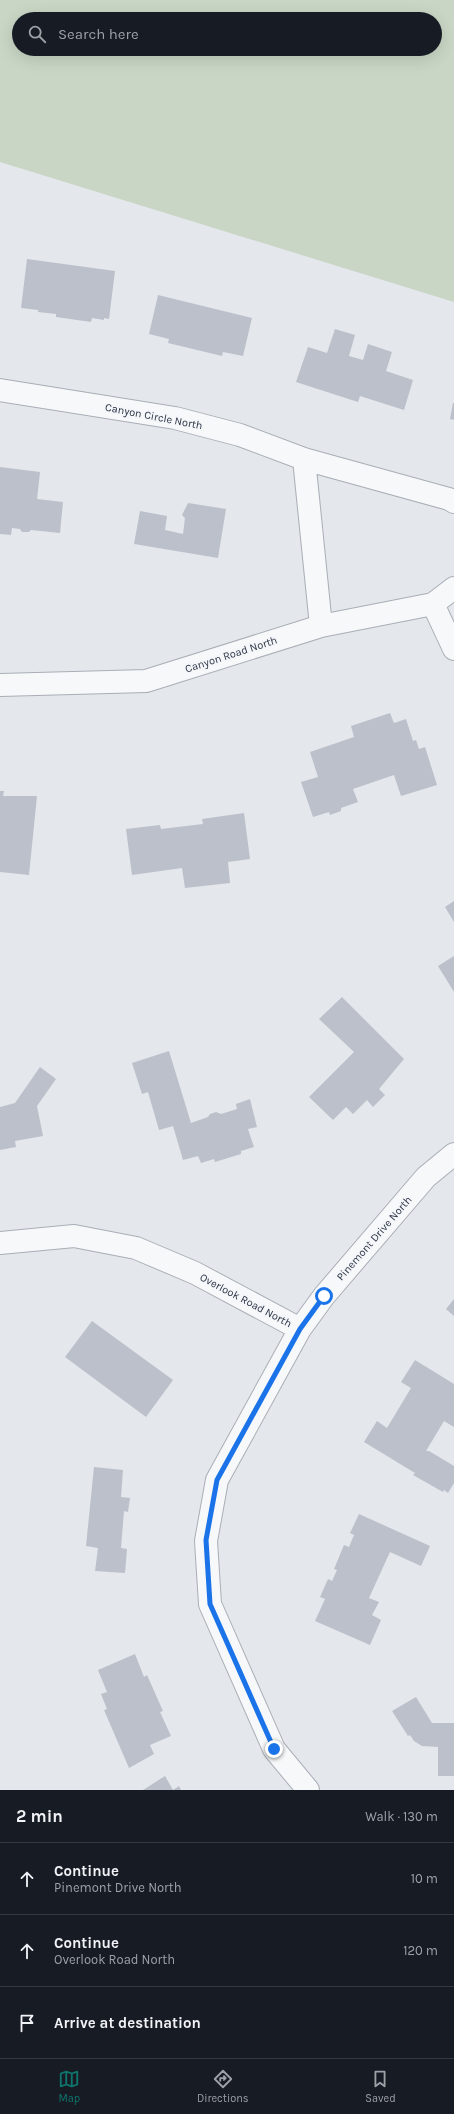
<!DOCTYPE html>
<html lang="en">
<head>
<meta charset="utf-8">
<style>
  body { margin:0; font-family:Karla,sans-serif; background:#20242c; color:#f1f3f6 }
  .stop { position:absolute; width:12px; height:12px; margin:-9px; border:3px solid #1a73e8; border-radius:50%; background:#fff }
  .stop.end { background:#1a73e8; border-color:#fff; box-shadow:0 1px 4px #0008 }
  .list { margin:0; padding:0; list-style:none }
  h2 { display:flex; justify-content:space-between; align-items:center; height:52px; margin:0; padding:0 16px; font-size:17px }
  h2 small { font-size:13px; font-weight:400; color:#9ea1a6 }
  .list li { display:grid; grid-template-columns:26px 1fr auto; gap:12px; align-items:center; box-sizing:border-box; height:72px; padding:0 16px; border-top:1px solid #363941 }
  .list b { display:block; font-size:15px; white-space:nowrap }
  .list p { margin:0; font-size:13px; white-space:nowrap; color:#9ea1a6 }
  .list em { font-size:13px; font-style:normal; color:#9ea1a6 }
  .icon { flex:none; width:22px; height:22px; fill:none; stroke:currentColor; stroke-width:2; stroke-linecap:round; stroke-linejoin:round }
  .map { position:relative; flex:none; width:454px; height:1790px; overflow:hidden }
  .search { position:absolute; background:#171b24; box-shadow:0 4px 16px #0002; left:12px; right:12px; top:12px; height:44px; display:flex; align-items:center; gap:10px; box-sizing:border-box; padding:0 14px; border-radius:22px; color:#9ea1a6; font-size:15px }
  .sheet { height:268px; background:#171b24 }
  nav { display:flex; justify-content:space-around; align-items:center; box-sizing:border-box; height:56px; border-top:1px solid #363941; background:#171b24; font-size:11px; color:#9ea1a6 }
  nav a { display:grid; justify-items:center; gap:2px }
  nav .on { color:#0f766e }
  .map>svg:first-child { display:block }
  .green { fill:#c9d6c5; fill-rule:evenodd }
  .building { fill:#bbc0ca }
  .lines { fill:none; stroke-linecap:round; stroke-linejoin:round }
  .street-casing { stroke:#a9aeb7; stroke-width:24 }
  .street { stroke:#f7f8fa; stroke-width:22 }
  .route { stroke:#1a73e8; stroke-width:5 }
  .labels { text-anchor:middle; stroke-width:3.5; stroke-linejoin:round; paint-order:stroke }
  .street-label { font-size:11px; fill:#2b3445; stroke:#f4f6f9 }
</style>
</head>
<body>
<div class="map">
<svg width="454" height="1790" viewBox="0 0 454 1790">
  <rect width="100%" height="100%" fill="#e4e7ec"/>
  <path class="green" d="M0,0H454V302L0,162ZM19,19H435V49H19Z"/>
  <path class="building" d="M27,259L115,271L109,319L104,318V320L92,318L91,322L56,317V314L38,312V310L21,308Z
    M158,295L252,318L243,356L223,352L222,356L168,343L169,339L149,334Z
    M335,329L355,335L349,356L363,360L368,344L392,352L386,371L413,380L404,410L360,396L358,402L296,382L308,347L327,353Z
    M453,403H454V420L450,419Z
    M0,467L40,472L37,499L63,502L60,533L31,530L29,532H22L20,529L12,528L11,535L0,534Z
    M188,503L226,509L218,558L134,544L140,511L167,516L165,530L183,534L185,518L182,515Z
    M390,713L394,723L406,719L413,741L416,740L419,749L425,747L437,785L401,796L394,775L353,789L358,802L341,808V811L330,815L329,812L313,817L301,782L318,777L310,752L354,737L351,726Z
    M0,791H4L3,796H37L29,875L0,872Z
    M244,813L250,859L228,862L230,883L185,888L182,868L132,875L126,829L160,825L161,829L203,824L202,819Z
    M454,901V922L445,907Z
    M454,956V992L438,966Z
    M342,997L404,1059L379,1089L385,1095L373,1107L367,1100L353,1114L346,1107L333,1120L309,1097L354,1052L319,1019Z
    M169,1051L191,1123L208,1117L210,1114L216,1112L221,1114L237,1109L236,1104L250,1099L257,1127L248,1129L254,1147L241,1151V1154L215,1162L214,1159L201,1163L198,1156L183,1160L173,1126L159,1130L148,1092L142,1094L132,1063Z
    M40,1067L56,1079L37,1106L43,1136L15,1141L16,1147L0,1150V1107L15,1103Z
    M454,1299V1316L446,1309Z
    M92,1321L173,1380L146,1417L65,1357Z
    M415,1360L454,1384V1427L444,1421L426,1451H429L454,1466V1483L448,1493L444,1490L443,1492L413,1475L415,1473L364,1442L377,1421L387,1428L411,1388L401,1382Z
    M94,1467L123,1470L121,1497L130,1498L128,1512L124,1511L121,1548L127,1549L125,1573L95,1571L98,1548L86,1546Z
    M359,1514L430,1546L421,1566L390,1552L369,1598L379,1602L372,1615L381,1620L370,1645L315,1621L325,1599L320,1597L328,1579L332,1581L337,1570L334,1569L344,1545L349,1547L354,1535L350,1533Z
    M135,1654L144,1677L147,1675L163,1711L160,1712L171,1736L150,1745L154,1754L129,1768L104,1710L107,1709L101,1694L107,1692L98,1670Z
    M416,1697L432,1723H454V1776H438V1747L422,1746L414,1741L410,1735L408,1736L392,1711Z
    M165,1776L173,1790L179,1786L181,1790H143Z"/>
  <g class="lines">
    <g class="street-casing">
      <path id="street" d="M0,390L175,418L240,435L304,459L449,499L454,502
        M304,459L321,626
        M433,604L454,649
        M0,685L146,681L321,626L433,604L454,588
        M0,1243L74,1236L136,1248L195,1273L300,1329
        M308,1790L274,1749L210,1604L206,1541L217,1480L300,1329L324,1296L426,1177L454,1154"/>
    </g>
    <use href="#street" class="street"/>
  </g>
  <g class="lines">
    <path class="route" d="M274,1749L210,1604L206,1540L217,1480L300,1329L324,1296"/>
  </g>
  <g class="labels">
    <g class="street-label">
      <text transform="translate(154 416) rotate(11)" y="4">Canyon Circle North</text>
      <text transform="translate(231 654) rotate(-18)" y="4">Canyon Road North</text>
      <text transform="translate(374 1238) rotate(-49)" y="4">Pinemont Drive North</text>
      <text transform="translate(246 1300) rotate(28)" y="4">Overlook Road North</text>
    </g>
  </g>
</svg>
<div class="stop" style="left:324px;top:1296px"></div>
<div class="stop end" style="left:274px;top:1749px"></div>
<div class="search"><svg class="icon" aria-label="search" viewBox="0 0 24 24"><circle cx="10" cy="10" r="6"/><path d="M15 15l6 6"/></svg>Search here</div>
</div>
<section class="sheet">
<h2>2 min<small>Walk · 130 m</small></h2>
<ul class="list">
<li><svg class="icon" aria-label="ahead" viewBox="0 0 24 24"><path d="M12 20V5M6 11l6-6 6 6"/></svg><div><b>Continue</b><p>Pinemont Drive North</p></div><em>10 m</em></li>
<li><svg class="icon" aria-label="ahead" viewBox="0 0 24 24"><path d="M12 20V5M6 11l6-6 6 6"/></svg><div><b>Continue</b><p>Overlook Road North</p></div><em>120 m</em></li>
<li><svg class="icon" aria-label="arrive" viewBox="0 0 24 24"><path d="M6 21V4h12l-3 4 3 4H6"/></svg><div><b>Arrive at destination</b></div></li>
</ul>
</section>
<nav>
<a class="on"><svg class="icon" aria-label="map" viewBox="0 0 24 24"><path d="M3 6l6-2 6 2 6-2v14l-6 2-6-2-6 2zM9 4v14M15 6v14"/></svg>Map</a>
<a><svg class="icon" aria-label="directions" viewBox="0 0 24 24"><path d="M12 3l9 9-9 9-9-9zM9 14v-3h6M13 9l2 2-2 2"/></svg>Directions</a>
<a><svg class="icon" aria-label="saved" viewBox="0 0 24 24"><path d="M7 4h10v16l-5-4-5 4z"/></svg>Saved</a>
</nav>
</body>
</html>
